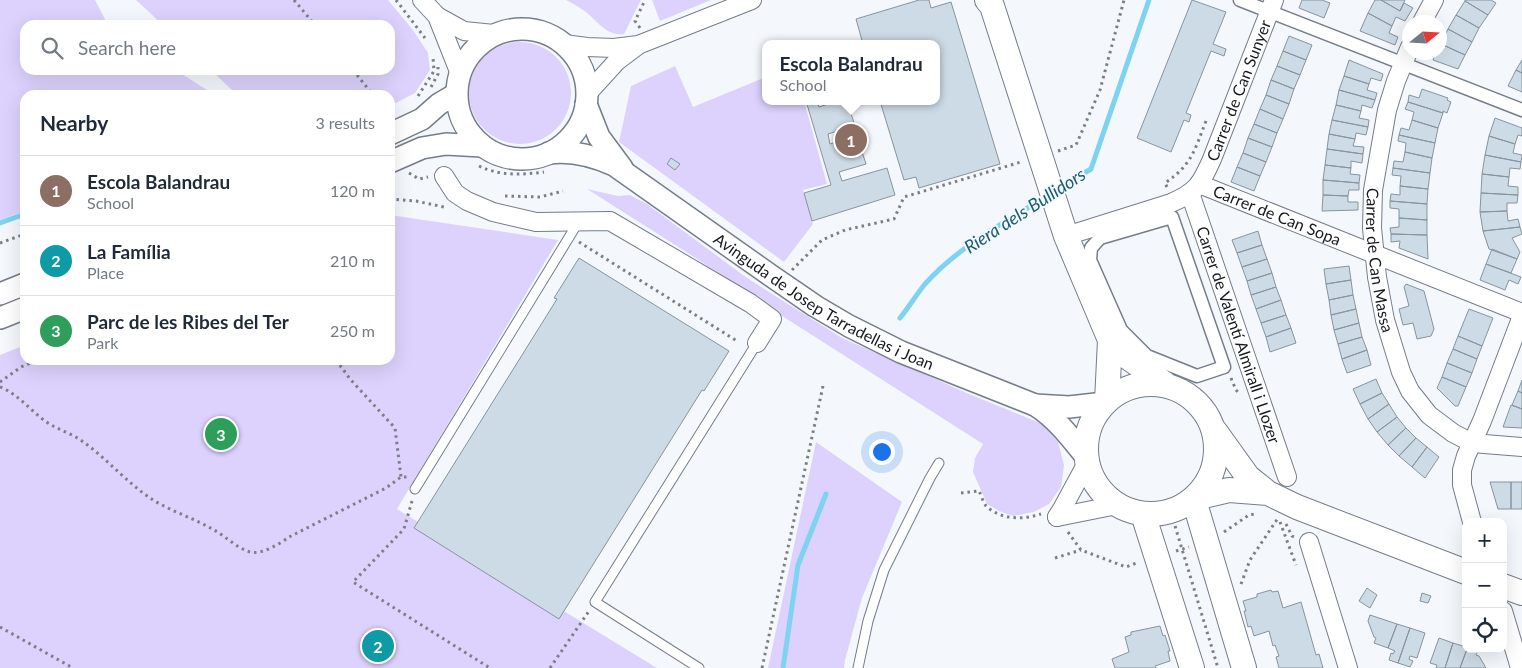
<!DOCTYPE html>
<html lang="en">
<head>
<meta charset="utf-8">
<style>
  body { margin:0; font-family:Lato,sans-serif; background:#f2f2f3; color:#1f2937 }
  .controls { position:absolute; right:15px; bottom:15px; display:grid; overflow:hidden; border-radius:10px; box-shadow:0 5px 20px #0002 }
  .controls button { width:45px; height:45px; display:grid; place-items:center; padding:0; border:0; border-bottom:1px solid #e0e1e3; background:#fff; color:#1f2937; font:25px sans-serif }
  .compass { position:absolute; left:1402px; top:15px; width:45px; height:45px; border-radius:50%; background:#fff; box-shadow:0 5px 20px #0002; rotate:72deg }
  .you { position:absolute; left:881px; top:451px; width:18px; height:18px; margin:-12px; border:4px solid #fff; border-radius:50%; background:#1a73e8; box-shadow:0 0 0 8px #1a73e833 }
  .badge { display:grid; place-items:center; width:32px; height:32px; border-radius:50%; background:#d93025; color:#fff; font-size:16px; font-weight:700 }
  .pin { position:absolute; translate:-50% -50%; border:2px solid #fff; box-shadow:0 1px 5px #0006 }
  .popup { position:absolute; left:762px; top:40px; width:178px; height:65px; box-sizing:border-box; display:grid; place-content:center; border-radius:10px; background:#fff; filter:drop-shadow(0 1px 4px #0005); font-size:16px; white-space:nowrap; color:#747a83 }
  .popup b { font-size:19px; color:#1f2937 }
  .popup::after { content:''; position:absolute; left:50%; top:100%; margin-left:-10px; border:10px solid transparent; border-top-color:#fff }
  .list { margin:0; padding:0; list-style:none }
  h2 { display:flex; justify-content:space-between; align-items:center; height:65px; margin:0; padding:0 20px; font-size:21px }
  h2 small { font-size:16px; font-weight:400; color:#747a83 }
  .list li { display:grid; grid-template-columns:32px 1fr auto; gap:15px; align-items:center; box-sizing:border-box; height:70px; padding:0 20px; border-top:1px solid #e0e1e3 }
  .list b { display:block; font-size:19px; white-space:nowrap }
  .list p { margin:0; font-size:16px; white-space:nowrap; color:#747a83 }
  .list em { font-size:16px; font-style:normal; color:#747a83 }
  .icon { flex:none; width:28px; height:28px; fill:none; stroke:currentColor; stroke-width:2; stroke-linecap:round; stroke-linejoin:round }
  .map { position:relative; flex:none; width:1522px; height:668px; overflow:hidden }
  .search { position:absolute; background:#fff; box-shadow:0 5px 20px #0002; left:20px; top:20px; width:375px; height:55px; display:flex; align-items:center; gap:12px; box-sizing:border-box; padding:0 18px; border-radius:15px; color:#747a83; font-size:19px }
  .panel { position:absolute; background:#fff; box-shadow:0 5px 20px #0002; left:20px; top:90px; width:375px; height:275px; border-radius:15px }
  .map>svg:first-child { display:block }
  .green { fill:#dcd2fd }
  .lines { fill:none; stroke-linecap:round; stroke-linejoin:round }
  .stream { stroke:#7dd3f1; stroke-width:5 }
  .building { fill:#cddbe6; stroke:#87949e }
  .service-casing { stroke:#757d89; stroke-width:11 }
  .pedestrian-casing { stroke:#757d89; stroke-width:15 }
  .minor-casing { stroke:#757d89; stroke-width:20 }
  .tertiary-casing { stroke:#757d89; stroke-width:24 }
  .secondary-casing { stroke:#757d89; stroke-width:26 }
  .path { stroke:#7c7f84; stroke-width:3; stroke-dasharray:2.5 4; stroke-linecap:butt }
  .service { stroke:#fff; stroke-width:9 }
  .pedestrian { stroke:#fff; stroke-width:12 }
  .minor { stroke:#fff; stroke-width:18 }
  .tertiary { stroke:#fff; stroke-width:21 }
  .secondary { stroke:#fff; stroke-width:24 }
  .labels { text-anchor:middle; stroke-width:4; stroke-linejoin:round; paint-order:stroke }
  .street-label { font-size:16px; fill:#16191e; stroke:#f4f8fd }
  .water-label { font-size:18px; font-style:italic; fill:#185d72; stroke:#f4f8fd }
</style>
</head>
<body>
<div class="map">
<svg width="1522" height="668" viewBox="0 0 1522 668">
  <rect width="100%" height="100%" fill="#f4f8fd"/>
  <path class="green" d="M0,0H95L108,25H25V70H176L210,92L212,95H25V211L0,220Z
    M136,0H388L413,30L428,53L430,70L415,93L390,106V95H237L211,70H390V25H163Z
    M566,0H641L624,34C607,36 599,23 587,13C581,8 574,4 566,0Z
    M652,0H711L660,21Z
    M469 93a51 51 0 1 1 102 0a51 51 0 1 1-102 0Z
    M675,66L693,107L766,77V101H804L827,184L803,190L813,224L784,262L619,142L631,86Z
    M587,189L618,196L630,195L647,204L747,278L842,338L969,394L1045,425L1058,442L1064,465L1061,487L1049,504L1034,512L1013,516L999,511L987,504L973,472L975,458L983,444L768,307L691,255Z
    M390,215L558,240L397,509L657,668H0V355L25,345V360H390Z
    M816,442L902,502L862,598L845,660L844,668H768Z"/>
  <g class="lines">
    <path class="stream" d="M1058,189L1091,169L1149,0
      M0,223L25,214
      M900,318C909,307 916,295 925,284C958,247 1005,222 1047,196
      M783,668L798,565L826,494"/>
  </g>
  <path class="building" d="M919,0H929L931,8L951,2L1000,164L919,188L916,177L904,180L880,101H936V44H863L856,19Z
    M1192,0L1226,12L1213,44L1226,49L1224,56L1211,51L1186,113L1191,115L1189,122L1184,120L1171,152L1137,138Z
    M1302,0H1322L1330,3L1324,18L1299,8Z
    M1375,0H1381L1400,11L1404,3L1413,8L1405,21L1396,17L1392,26L1368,13Z
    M1381,0H1405L1400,11Z
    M1465,0H1491L1496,3L1488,15L1465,1Z
    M1465,1L1488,15L1479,28L1456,15Z
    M1368,13L1392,26L1389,33L1398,37L1395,45L1360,31Z
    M1456,15L1479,28L1472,42L1448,29Z
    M1448,29L1472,42L1465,55L1441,44Z
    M1289,36L1312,45L1306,60L1283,51Z
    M1441,44L1465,55L1458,69L1433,60L1436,52H1440Z
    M1283,51L1306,60L1300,75L1277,66Z
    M1349,60L1383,74L1381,81L1371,78L1369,84L1344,76Z
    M1522,60V73L1516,70Z
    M1277,66L1300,75L1294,89L1271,80Z
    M1516,70L1522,73V92L1508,86Z
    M1344,76L1369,84L1367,90L1377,93L1375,100L1339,90Z
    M1271,80L1294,89L1289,104L1266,95Z
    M1422,89L1448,98L1447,100L1451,102L1447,113L1443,111V113L1408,102L1409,95L1419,98Z
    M1339,90L1375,100L1372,108L1362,105L1361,111L1336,105Z
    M1266,95L1289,104L1283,119L1260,109Z
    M806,101H817L819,107L837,101H847L855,126L828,134L830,144L857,136L866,164L839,172L842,181L887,168L895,195L812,221L804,193L831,185Z
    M1408,102L1443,113L1438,128L1412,120L1414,112L1405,109Z
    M1336,105L1361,111L1359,118L1369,120L1368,127L1332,120Z
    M1260,109L1283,119L1277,133L1254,124Z
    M1495,118L1522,128V136L1518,135L1515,144L1489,136Z
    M1332,120L1368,127L1366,135L1356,133L1355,139L1329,134Z
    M1412,120L1438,128L1435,143L1399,135L1401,128L1409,130Z
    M1254,124L1277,133L1272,147L1248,138Z
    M1329,134L1355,139L1353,146L1364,147L1363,154L1327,149Z
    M1399,135L1435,143L1432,158L1405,152L1406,143L1398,141Z
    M1489,136L1515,144L1513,153L1522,155L1521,162L1485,155Z
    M1248,138L1272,147L1266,162L1243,153Z
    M1327,149L1363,154L1362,163L1351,161V168L1325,165Z
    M1405,152L1432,158L1430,173L1393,168L1394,161L1403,162Z
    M1243,153L1266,162L1260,176L1237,167Z
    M1485,155L1521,162L1520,169L1510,168L1509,177L1482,174Z
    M671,158L680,164L675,170L667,164Z
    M1325,165L1351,168L1350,174L1360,175L1359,183L1323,180Z
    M1237,167L1260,176L1254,191L1231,182Z
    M1393,168L1430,173L1428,189L1400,186L1401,176L1392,175Z
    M1482,174L1509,177L1508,186L1518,187V195L1481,193Z
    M1323,180L1359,183V190H1349L1348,196L1323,195Z
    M1400,186L1428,189L1427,204L1390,201L1391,194L1400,195Z
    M1481,193L1518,195L1517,203H1507V211L1480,212Z
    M1323,195L1348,196V202H1358V210L1322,211Z
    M1390,201L1427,204V220L1399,218V209L1390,208Z
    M1507,211L1508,221L1518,219L1520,227L1483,231L1480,212Z
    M1399,218L1427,220V235L1391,234L1390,228L1399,227Z
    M1520,227L1522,234L1512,238L1520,252L1517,259L1489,249L1483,231Z
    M1258,231L1262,245L1237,253L1232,240Z
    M1391,234L1427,235L1428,259L1399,248L1400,241L1391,242Z
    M1262,245L1267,259L1242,267L1237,253Z
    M1492,249L1517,259L1511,273L1486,264Z
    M579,258L729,351L704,391L702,390L559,619L414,528L557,299L554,298Z
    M1267,259L1272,273L1247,281L1242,267Z
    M1486,264L1521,277L1518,284L1509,280L1505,290L1480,280Z
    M1349,266L1351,280L1326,284L1324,269Z
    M1272,273L1276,287L1251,295L1247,281Z
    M1351,280L1353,295L1329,300L1326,284Z
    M1406,284L1424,291L1434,329L1431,336L1417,339L1413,323L1403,325L1399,309L1409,306L1404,287Z
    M1276,287L1281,300L1256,309L1251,295Z
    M1353,295L1356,309L1331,315L1329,300Z
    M1281,300L1286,315L1261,323L1256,309Z
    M1356,309L1359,323L1334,330L1331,315Z
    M1469,309L1493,318L1482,346L1458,336Z
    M1286,315L1291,328L1266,337L1261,323Z
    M1359,323L1362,337L1338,344L1334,330Z
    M1291,328L1296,343L1270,352L1266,337Z
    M1458,336L1482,346L1477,359L1453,349Z
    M1362,337L1367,350L1342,359L1338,344Z
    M1453,349L1477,359L1472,373L1447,363Z
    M1367,350L1371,365L1347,373L1342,359Z
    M1447,363L1472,373L1466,387L1442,377Z
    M1442,377L1466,387L1458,406H1455L1437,388Z
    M1376,379L1382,393L1360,404L1353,389Z
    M1522,380V393L1518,391Z
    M1518,391L1522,393V409L1512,405Z
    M1382,393L1389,404L1368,419L1360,404Z
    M1389,404L1397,417L1377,432L1368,419Z
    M1511,405L1522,409V428L1503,427Z
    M1397,417L1406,428L1388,445L1377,432Z
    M1406,428L1416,438L1399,456L1388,445Z
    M1416,438L1427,447L1412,467L1399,456Z
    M1427,447L1439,457L1425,478L1412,467Z
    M1490,482H1511V509H1498Z
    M1511,482H1522V509H1511Z
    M1367,588L1377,595L1370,608L1359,601Z
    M1271,590L1272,592L1278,591L1283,608L1301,602L1316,655L1319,654L1323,668H1279L1276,657L1279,656L1275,645L1273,646L1269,631L1254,636L1251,626L1248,627L1244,611H1246L1243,601L1257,597V594Z
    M1422,593L1431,596L1428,603L1420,601Z
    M1370,615L1397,624L1388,648L1374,643L1376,638L1374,637L1368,621Z
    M1397,624L1410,628L1398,663L1389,660L1391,653L1393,654L1395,651L1388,648Z
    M1160,626L1163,636L1165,635L1170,651H1168L1170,661L1155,666L1156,668H1115L1112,659L1129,652L1125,637L1131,635V632Z
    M1410,628L1425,633L1417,658L1410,656L1409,659L1413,661L1410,667L1398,663Z
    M1439,638L1453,643L1445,668H1436L1437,665L1430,663Z
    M1453,643L1466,647L1467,649L1460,668H1445Z
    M1467,649L1478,651L1476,655L1479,656L1486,668H1460Z"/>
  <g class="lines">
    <g class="service-casing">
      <path id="service" d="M415,489L579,221
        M699,668L595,602L757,343
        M858,668L868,621L884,570L930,478L939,463"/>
    </g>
    <g class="pedestrian-casing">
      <path id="pedestrian" d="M1240,0L1522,110
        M1172,217L1224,367L1197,376L1147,356L1121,330L1090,260L1091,248L1100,238Z"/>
    </g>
    <g class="minor-casing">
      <g id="minor">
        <path d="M422,0L437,16L460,74"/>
        <path d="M437,16L464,31L494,34"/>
        <path d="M1422,22L1434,0"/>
        <path d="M564,44L587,47L614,48L638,45L752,0"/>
        <path id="s1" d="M1410,47L1396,81L1387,110L1373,190L1372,228L1377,277L1385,320L1401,372L1410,391L1429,415L1453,433L1472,443L1522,447"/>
        <path d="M587,94L617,61L637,46"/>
        <path d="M444,176L455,193L467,201L493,212L536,222L610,221L750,303L772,319L757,343"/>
        <path id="s2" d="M1199,184L1522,313"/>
        <path id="s3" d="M1190,193L1287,477"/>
        <path id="s4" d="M1066,236L1171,203C1197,192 1201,184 1212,159L1274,0"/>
        <path d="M1057,517L1062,509L1088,461"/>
        <path d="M1057,517L1117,505"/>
        <path d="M1472,522L1462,485V470L1466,456L1482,421L1522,316"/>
        <path d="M1309,542L1348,668"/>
        <path d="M1503,611L1520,668"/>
      </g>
    </g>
    <g class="tertiary-casing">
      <g id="tertiary">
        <circle cx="522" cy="94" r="65"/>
        <path d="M586,104L599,137L622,168"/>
        <path d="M390,134L422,119L439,104L456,94"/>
        <path id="s5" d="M549,153C571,150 594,156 614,165L770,275L815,306L849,326L901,352L1035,405C1057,419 1071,438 1087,458"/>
        <path d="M390,162L422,148L446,144L482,146"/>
        <path d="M0,294L25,284"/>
        <path d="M0,318L25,308"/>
        <path d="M1035,405L1069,407L1105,403"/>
      </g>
    </g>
    <g class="secondary-casing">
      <path id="secondary" d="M987,0L992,6L1066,236L1110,340L1123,354L1168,386
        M1086 449a65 65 0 1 1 130 0a65 65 0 1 1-130 0Z
        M1107,401L1110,340
        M1215,431L1248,477L1268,493L1297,507L1466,572
        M1195,498L1229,490L1268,493
        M1194,500L1244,668
        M1143,514L1192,668
        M1503,586L1522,593"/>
    </g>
    <path class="path" d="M294,0L315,25
      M396,0L425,38
      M640,28L635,21L645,0
      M353,70L373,95
      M431,87L438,74V67
      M418,96L434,71L433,57
      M1058,151L1076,145L1100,90L1124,0
      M479,166C500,176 521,175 544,172
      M409,173L419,179L428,177
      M1167,187L1165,183C1192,165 1195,149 1206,121
      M505,196L540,197L563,191
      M390,199L416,201L444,207
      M579,242L737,341
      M0,243L25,234
      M792,270L822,240L845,230L894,219L904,197L1021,162
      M336,360L350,379L395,428L401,477
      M1231,378L1236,390L1240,394
      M0,382L21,367L37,360
      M0,387C18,394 30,410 45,421C56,429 68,432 79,439C108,458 131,489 162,505C179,514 197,520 214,530C225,536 237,548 250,552C263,555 280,543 291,536L386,488L401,477H407
      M961,493L979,491C981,495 983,502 986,506C1001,520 1023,520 1041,514
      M412,501L404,529L353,582L490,668
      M1280,522L1296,565
      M1286,524L1292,536L1294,537
      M1175,526L1218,668
      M1068,532L1081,550L1126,567L1139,562
      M1224,532L1249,515L1255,514
      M1176,551L1189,547
      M1055,558L1081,550
      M1241,584L1250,560L1278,518
      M0,627L73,668
      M550,668L589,611
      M762,668L823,386"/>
    <use href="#service" class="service"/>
    <use href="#pedestrian" class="pedestrian"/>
    <use href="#minor" class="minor"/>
    <use href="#tertiary" class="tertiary"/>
    <use href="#secondary" class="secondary"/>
  </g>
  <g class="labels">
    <g class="street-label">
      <text dy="6" stroke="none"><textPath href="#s4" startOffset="246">Carrer de Can Sunyer</textPath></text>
      <text dy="6" stroke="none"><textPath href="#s2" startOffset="84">Carrer de Can Sopa</textPath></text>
      <text dy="6" stroke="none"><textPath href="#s1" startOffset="219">Carrer de Can Massa</textPath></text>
      <text dy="6" stroke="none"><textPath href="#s5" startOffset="318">Avinguda de Josep Tarradellas i Joan</textPath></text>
      <text dy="6" stroke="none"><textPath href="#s3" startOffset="150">Carrer de Valentí Almirall i Llozer</textPath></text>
    </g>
    <g class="water-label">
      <text transform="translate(1025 211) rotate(-33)" y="6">Riera dels Bullidors</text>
    </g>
  </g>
</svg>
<div class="controls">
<button>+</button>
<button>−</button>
<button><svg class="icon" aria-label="locate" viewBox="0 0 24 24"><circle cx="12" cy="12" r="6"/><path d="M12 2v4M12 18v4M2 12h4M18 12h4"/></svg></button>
</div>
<svg class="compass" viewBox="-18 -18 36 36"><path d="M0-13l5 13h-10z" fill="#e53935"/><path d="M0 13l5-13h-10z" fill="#747a83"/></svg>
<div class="you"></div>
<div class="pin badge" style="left:851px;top:140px;background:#8d6e63">1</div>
<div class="popup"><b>Escola Balandrau</b>School</div>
<div class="pin badge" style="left:378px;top:646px;background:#0f9aa8">2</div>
<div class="pin badge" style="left:221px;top:434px;background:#2e9e5b">3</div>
<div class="search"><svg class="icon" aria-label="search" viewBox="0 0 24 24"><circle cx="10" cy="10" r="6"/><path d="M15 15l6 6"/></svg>Search here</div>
<section class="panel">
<h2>Nearby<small>3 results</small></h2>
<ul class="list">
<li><span class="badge" style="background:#8d6e63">1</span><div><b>Escola Balandrau</b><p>School</p></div><em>120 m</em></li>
<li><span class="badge" style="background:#0f9aa8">2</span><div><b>La Família</b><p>Place</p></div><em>210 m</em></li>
<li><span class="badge" style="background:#2e9e5b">3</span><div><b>Parc de les Ribes del Ter</b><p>Park</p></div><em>250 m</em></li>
</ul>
</section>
</div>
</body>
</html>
